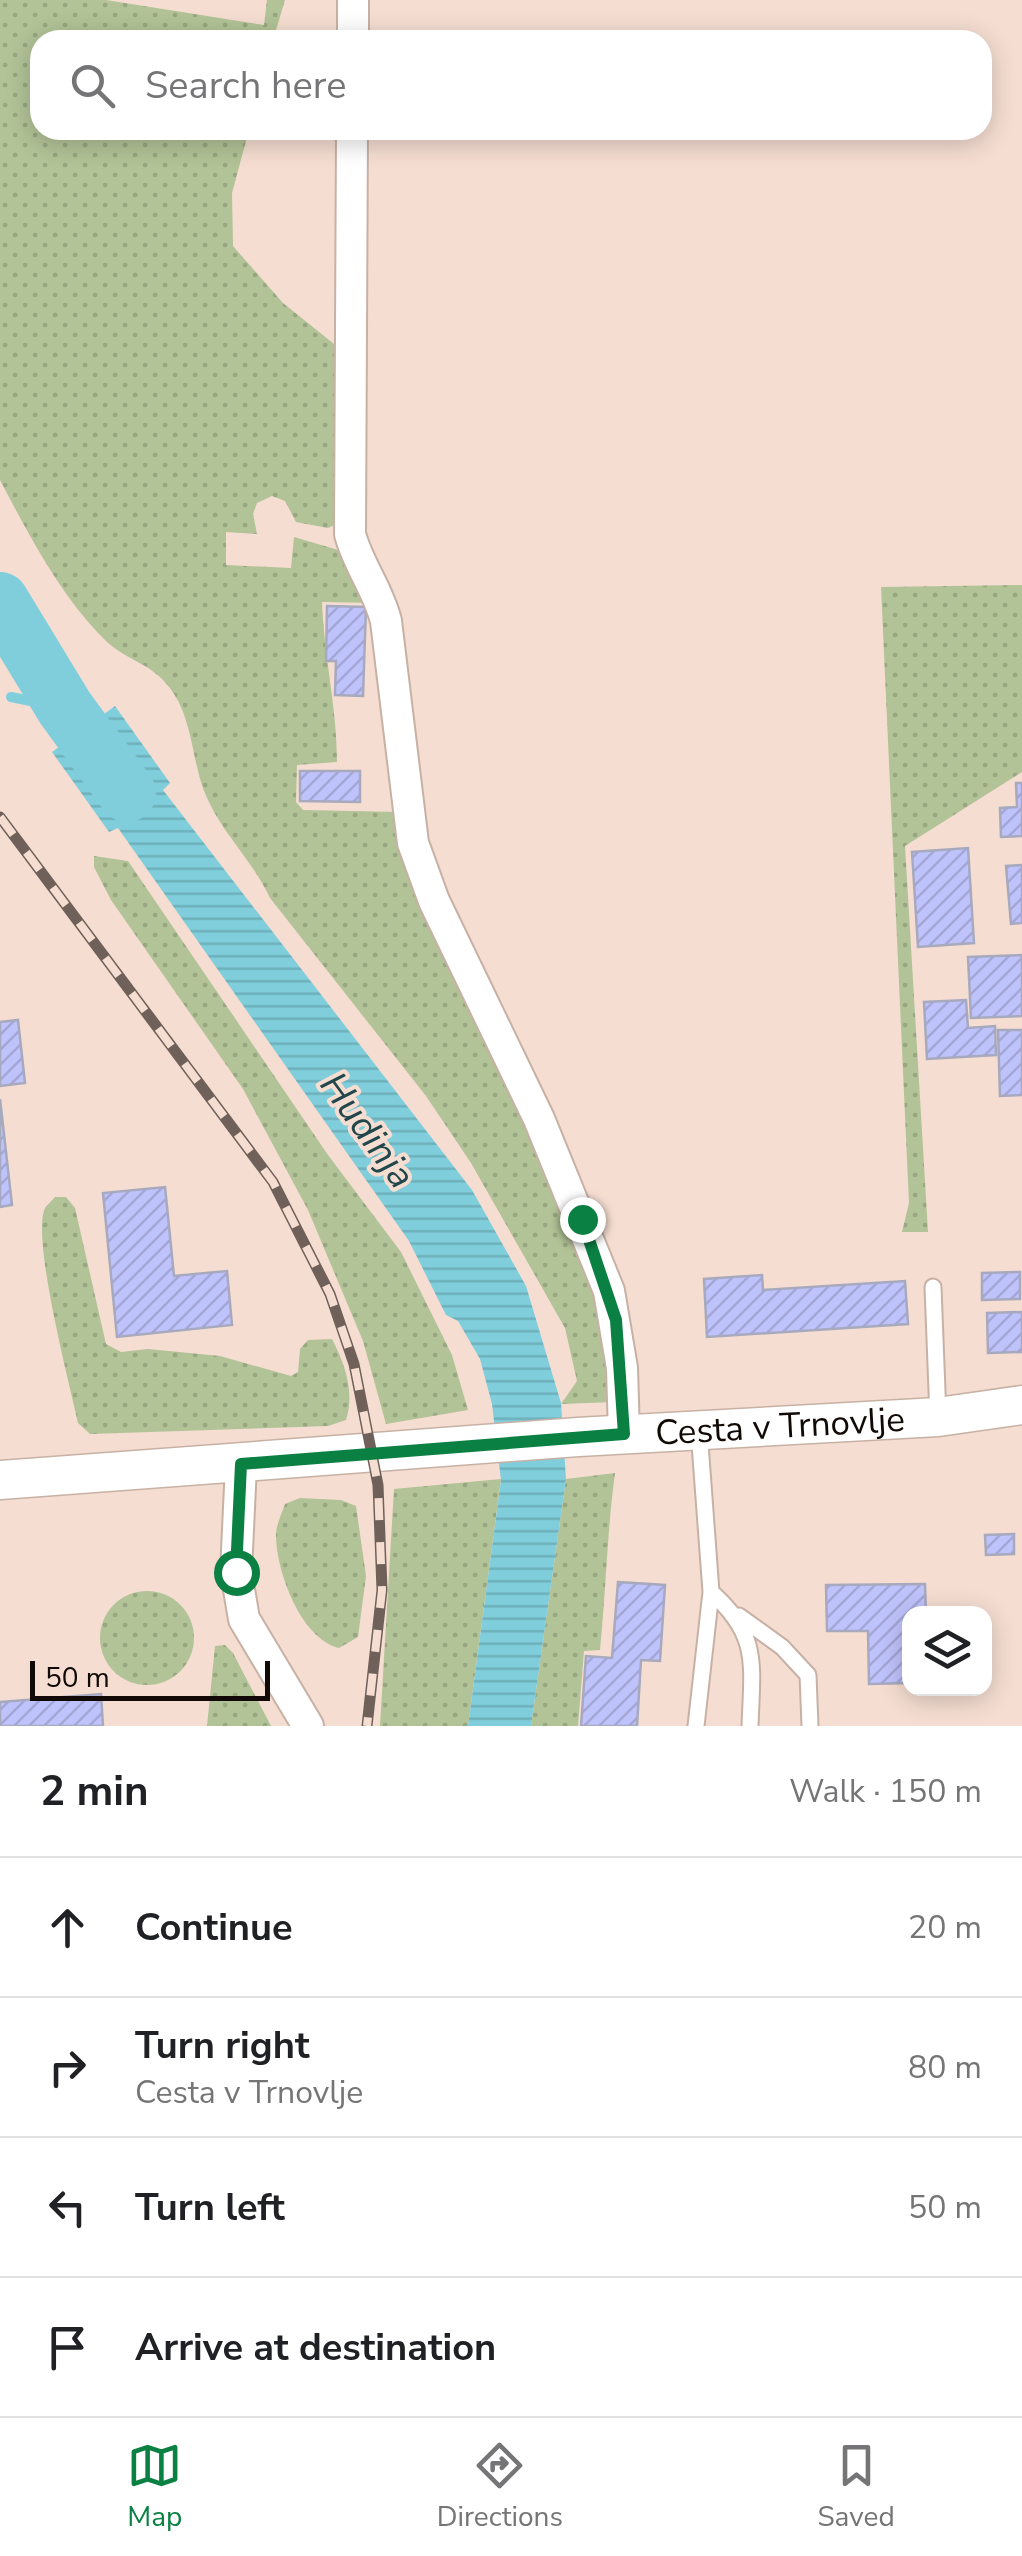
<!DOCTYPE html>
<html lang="en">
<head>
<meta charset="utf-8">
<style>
  body { margin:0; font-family:"Nunito Sans",sans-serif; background:#f6f6f6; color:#202124 }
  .controls { position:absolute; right:30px; bottom:30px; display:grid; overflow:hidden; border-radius:20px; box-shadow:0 5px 25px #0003 }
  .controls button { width:90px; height:90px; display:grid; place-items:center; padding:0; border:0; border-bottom:2px solid #e0e0e0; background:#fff; color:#202124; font:50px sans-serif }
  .scale { position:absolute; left:30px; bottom:25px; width:240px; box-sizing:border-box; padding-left:10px; border:5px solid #110906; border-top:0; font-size:28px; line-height:35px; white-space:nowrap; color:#110906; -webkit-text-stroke:8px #f5ddd1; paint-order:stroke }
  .stop { position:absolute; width:30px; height:30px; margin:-22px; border:8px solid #0b8043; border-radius:50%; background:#fff }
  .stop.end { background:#0b8043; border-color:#fff; box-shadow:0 2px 10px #0008 }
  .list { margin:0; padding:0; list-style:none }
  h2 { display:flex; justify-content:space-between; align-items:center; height:130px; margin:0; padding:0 40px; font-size:42px }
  h2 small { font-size:32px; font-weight:400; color:#757577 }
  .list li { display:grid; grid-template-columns:65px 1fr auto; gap:30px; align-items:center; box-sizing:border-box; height:140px; padding:0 40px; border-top:2px solid #e0e0e0 }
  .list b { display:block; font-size:38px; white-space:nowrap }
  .list p { margin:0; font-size:32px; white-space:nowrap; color:#757577 }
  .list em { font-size:32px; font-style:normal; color:#757577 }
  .icon { flex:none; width:55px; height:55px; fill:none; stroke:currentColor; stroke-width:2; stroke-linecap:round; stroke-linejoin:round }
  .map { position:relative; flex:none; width:1022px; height:1726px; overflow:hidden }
  .search { position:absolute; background:#fff; box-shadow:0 5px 25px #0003; left:30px; right:30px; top:30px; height:110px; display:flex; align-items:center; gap:25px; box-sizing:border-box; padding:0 35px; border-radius:30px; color:#757577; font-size:38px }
  .sheet { height:690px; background:#fff }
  nav { display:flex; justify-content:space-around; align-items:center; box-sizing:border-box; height:140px; border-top:2px solid #e0e0e0; background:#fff; font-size:28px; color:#757577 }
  nav a { display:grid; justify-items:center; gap:5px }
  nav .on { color:#0b8043 }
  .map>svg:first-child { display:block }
  .grass { fill:url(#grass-dots) }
  .water { fill:url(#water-rules) }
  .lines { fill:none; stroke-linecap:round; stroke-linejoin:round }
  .stream { stroke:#80cedc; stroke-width:10 }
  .river { stroke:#80cedc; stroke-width:58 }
  .building { fill:url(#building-hatch); stroke:#a7a9be; stroke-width:2.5 }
  .service-casing { stroke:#c7b1a5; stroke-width:19 }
  .minor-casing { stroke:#c7b1a5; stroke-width:34 }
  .tertiary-casing { stroke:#c7b1a5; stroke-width:41 }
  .service { stroke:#fff; stroke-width:15 }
  .minor { stroke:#fff; stroke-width:30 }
  .tertiary { stroke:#fff; stroke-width:38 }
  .rail-casing { stroke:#6f605a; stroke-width:11 }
  .rail { stroke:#f5ddd1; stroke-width:8; stroke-dasharray:22; stroke-linecap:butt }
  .route { stroke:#0b8043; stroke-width:12 }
  .labels { text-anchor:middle; stroke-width:8; stroke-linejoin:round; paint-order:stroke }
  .street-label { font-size:35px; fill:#110906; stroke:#f5ddd1 }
  .water-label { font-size:38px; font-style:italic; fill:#21464c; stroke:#f5ddd1 }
</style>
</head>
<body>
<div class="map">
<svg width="1022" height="1726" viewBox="0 0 1022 1726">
  <defs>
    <pattern id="grass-dots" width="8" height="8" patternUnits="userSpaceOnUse" patternTransform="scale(2.5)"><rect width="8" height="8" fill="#b2c397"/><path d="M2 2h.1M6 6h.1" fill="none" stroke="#98a681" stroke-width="1.8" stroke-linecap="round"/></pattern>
    <pattern id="water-rules" width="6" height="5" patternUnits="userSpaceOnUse" patternTransform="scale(2.5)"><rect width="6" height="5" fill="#80cedc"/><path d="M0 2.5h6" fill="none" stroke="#6eb0bb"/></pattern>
    <pattern id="building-hatch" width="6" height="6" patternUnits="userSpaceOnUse" patternTransform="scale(2.5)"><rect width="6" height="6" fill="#bfc3fb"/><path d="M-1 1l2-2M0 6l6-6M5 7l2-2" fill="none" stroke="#a3a6d6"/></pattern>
  </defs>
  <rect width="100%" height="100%" fill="#f5ddd1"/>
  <path class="grass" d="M0,0H106L264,25L267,0H285L273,40H40V130H249L232,193L233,246L283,303L339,348L341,522L328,528L296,522L285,501L272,496L257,503L253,514L257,534L226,532V565L291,568L294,537L345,552L376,603L322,602C324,657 337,708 337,762L297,765L296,802L303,810L401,812L608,1321L614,1402L561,1404L577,1381L565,1328L471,1163L426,1096L270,898C254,863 225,836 209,802C192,769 194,724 174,694C154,662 128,663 104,639C60,595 29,535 0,480Z
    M1022,585V772L905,846L928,1232H902L909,1203L881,587Z
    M94,856L128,861L328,1155L401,1252L452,1355L468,1410L386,1424L363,1341L308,1210L243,1089L111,900L94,867Z
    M55,1197H66L75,1208L106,1344L121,1352L148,1349L220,1356L291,1376L298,1372L300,1349L308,1340L332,1339C345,1364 355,1393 346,1420L328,1426L90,1434L78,1423C70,1385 31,1238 45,1208C46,1207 54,1198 55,1197Z
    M615,1473C607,1532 606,1590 600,1650L584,1651L578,1726H531L566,1479Z
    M501,1479L468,1726H380L394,1489Z
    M300,1498L341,1500L356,1506L366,1576L358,1637L339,1648C301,1639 276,1571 276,1535C276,1525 282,1513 285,1504Z
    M100 1638a47 47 0 1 1 94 0a47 47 0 1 1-94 0Z
    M225,1645L233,1653L271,1726H207L215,1646Z"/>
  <path class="water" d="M115,706L170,783L163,790L472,1190L526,1286L561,1403L566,1479L531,1726H468L501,1480L492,1404L480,1359L458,1321L446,1315L409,1241L118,828L109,832L52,752Z"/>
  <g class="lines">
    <path class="stream" d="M11,697L65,708"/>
    <path class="river" d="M0,601L65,708L127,793"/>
  </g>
  <path class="building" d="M327,606L366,607L363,696L335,695L336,661H326Z
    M300,771H360V802L300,801Z
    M1016,783H1022V836L1001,837L1000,808L1017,807Z
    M968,848L974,943L918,947L912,852Z
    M1022,865V923L1011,924L1006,866Z
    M1022,955V1016L971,1018L968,957Z
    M966,1000L968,1028L995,1026L996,1055L927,1059L924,1002Z
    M18,1020L25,1083L0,1086V1022Z
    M998,1030H1022V1095L1000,1096Z
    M0,1099L12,1205L0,1207Z
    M165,1187L174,1276L227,1271L232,1325L117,1337L103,1193Z
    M1020,1272V1299L982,1300V1273Z
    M762,1275L763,1290L905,1281L908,1324L707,1337L704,1279Z
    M1022,1312V1352L988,1353L987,1313Z
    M1014,1534V1554L986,1555L985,1535Z
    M618,1582L665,1585L660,1661L641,1660L637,1726H581L586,1656L612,1658Z
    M925,1584L926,1614H910V1683L869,1684L868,1631H827L826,1585Z
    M101,1694L103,1726H0V1702Z"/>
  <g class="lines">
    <g class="service-casing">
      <path id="service" d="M933,1287L938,1417
        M711,1592C760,1635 752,1665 750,1726
        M739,1616L782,1647L808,1675L810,1726
        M696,1726L711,1592L699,1430"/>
    </g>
    <g class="minor-casing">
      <path id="minor" d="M353,40V0
        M352,130L350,534C358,565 378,589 386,621L413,843L434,901L539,1119L609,1291L622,1368L624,1434
        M241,1465L236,1572L244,1619L308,1726"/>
    </g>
    <g class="tertiary-casing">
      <g id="tertiary">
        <path id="s1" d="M0,1480L578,1437L938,1417L1022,1405"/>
      </g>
    </g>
    <use href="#service" class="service"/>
    <use href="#minor" class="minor"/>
    <use href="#tertiary" class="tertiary"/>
    <g class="rail-casing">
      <path id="rail" d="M0,817L273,1182L330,1294L354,1364L378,1485L382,1590L367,1726"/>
    </g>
    <use href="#rail" class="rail"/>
  </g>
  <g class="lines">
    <path class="route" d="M236,1572L241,1464L624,1434L616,1320L582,1219"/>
  </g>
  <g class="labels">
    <g class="street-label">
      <text dy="12" stroke="none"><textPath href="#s1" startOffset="782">Cesta v Trnovlje</textPath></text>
    </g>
    <g class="water-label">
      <text transform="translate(368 1130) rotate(54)" y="13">Hudinja</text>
    </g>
  </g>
</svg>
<div class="controls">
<button><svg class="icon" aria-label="layers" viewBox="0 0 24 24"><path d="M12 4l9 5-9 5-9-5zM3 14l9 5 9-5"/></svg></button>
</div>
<div class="scale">50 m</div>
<div class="stop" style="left:236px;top:1572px"></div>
<div class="stop end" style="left:582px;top:1219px"></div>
<div class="search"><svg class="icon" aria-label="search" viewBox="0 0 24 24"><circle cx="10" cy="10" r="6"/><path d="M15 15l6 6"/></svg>Search here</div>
</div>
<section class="sheet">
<h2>2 min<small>Walk · 150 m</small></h2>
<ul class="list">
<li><svg class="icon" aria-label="ahead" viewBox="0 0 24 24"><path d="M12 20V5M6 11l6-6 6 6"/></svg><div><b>Continue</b></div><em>20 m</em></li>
<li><svg class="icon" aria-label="right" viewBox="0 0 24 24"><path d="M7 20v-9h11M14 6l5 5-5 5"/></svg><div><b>Turn right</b><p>Cesta v Trnovlje</p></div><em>80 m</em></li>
<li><svg class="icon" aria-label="left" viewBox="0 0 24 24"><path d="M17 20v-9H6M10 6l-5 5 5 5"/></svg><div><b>Turn left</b></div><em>50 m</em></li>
<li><svg class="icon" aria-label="arrive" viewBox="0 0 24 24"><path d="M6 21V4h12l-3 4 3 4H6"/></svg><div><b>Arrive at destination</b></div></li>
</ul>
</section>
<nav>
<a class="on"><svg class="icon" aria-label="map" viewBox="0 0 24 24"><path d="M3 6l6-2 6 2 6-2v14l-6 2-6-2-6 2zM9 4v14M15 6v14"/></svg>Map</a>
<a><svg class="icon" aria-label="directions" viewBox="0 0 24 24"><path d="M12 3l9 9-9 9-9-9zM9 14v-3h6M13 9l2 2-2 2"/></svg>Directions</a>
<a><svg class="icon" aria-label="saved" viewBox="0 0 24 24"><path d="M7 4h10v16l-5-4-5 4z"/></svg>Saved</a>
</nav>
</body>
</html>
